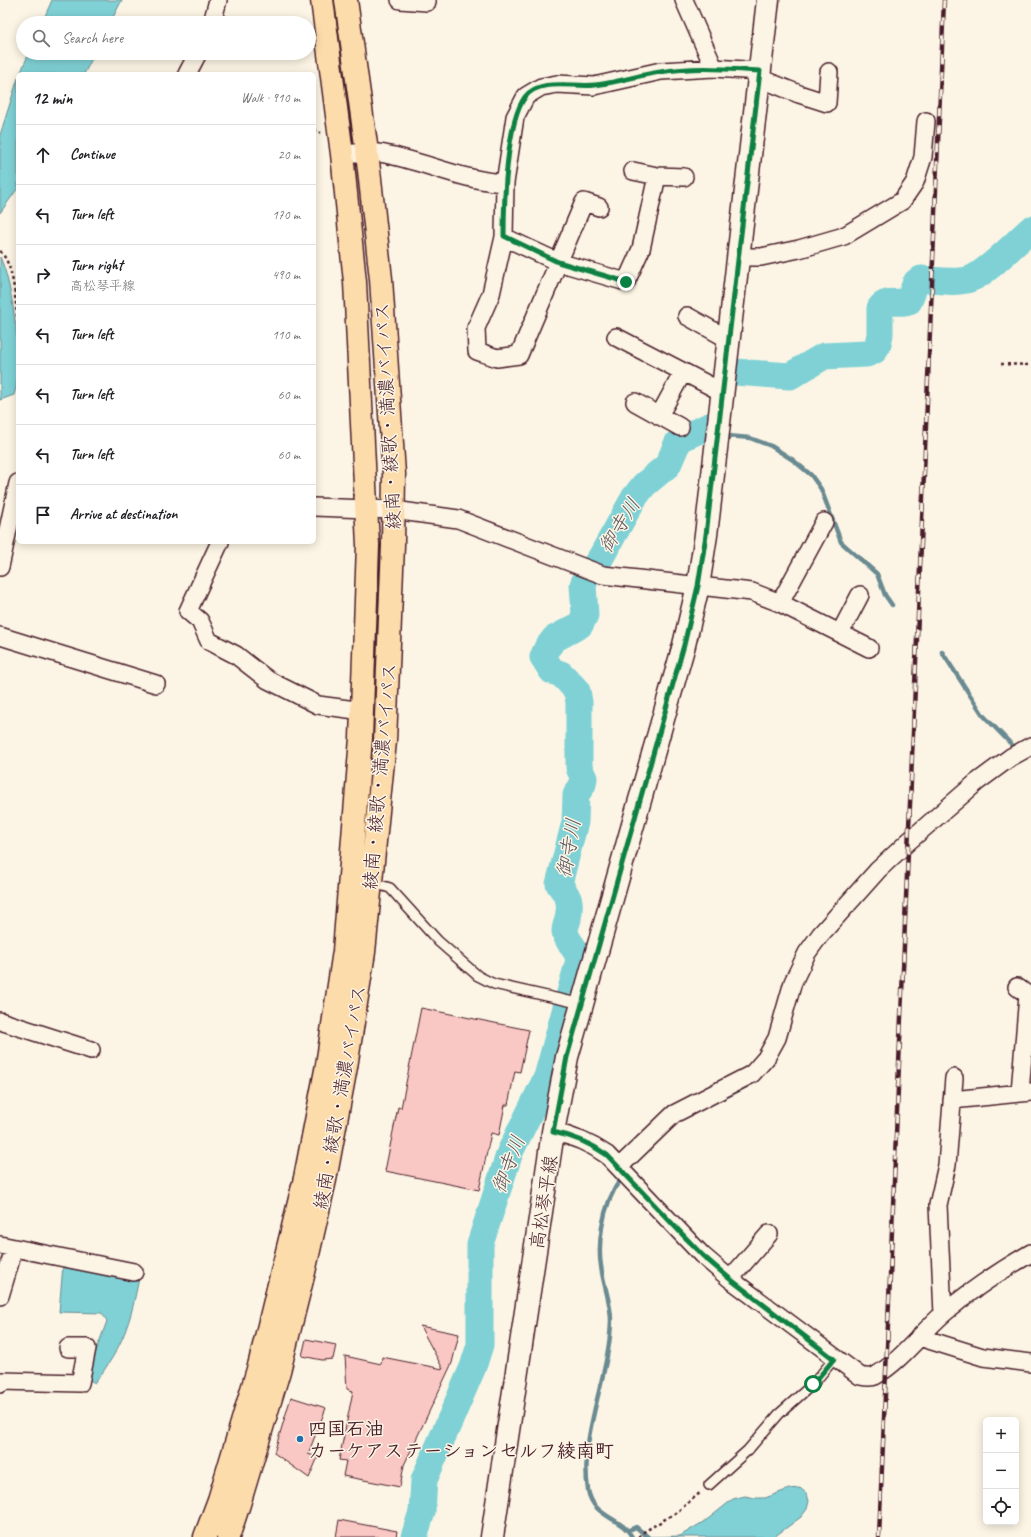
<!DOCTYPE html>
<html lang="en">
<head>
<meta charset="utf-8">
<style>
  body { margin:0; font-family:Caveat,"Klee One",sans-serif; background:#f6f6f6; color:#202124 }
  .controls { position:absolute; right:12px; bottom:12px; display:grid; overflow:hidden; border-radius:6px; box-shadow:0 2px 10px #0003 }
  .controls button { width:36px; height:36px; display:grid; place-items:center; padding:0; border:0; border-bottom:1px solid #e0e0e0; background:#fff; color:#202124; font:20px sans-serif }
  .stop { position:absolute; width:12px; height:12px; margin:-9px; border:3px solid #0b8043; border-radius:50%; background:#fff }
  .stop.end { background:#0b8043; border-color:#fff; box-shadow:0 1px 4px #0008 }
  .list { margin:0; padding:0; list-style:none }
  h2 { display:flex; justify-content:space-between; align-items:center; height:52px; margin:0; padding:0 16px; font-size:17px }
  h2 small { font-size:13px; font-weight:400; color:#757577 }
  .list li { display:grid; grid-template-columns:26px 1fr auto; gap:12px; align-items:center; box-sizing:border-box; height:60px; padding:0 16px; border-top:1px solid #e0e0e0 }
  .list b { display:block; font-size:15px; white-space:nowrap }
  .list p { margin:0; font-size:13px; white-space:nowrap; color:#757577 }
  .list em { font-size:13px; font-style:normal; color:#757577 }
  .icon { flex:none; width:22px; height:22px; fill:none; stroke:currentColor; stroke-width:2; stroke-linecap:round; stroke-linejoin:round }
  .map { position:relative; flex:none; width:1031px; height:1537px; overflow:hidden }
  .search { position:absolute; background:#fff; box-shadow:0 2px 10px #0003; left:16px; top:16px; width:300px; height:44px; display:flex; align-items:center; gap:10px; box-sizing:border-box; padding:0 14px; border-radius:22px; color:#757577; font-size:15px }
  .panel { position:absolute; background:#fff; box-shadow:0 2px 10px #0003; left:16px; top:72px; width:300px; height:472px; border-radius:6px }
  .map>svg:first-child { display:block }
  .water { fill:#7fd1d5; stroke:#6a8a91 }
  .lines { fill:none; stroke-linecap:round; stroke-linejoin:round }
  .stream { stroke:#6a8a91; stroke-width:4.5 }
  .river { stroke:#7fd1d5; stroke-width:27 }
  .building { fill:#f9c8c4; stroke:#4a1f2b }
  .service-casing { stroke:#4a1f2b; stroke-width:12 }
  .minor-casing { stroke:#4a1f2b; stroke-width:20 }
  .secondary-casing { stroke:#4a1f2b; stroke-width:25 }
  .trunk-casing { stroke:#4a1f2b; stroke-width:25 }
  .path { stroke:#4a1f2b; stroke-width:2.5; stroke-dasharray:3 3; stroke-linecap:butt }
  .service { stroke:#fcf5e5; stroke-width:9 }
  .minor { stroke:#fcf5e5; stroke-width:17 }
  .secondary { stroke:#fcf5e5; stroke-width:22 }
  .trunk { stroke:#fddcac; stroke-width:22 }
  .rail-casing { stroke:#4a1f2b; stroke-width:4.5 }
  .rail { stroke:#fcf5e5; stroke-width:3; stroke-dasharray:9; stroke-linecap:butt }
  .route { stroke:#0b8043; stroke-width:5 }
  .poi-dot { fill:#1f6fb2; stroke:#fcf5e5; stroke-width:1.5 }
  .labels { text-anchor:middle; stroke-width:3; stroke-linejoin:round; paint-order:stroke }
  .street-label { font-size:19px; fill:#4a1f2b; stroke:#fcf5e5 }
  .poi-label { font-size:19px; font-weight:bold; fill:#4a1f2b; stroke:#fcf5e5; text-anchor:start }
  .water-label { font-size:20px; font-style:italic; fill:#5a545e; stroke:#fcf5e5 }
</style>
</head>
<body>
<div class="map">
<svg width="1031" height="1537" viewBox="0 0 1031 1537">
  <rect width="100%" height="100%" fill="#fcf5e5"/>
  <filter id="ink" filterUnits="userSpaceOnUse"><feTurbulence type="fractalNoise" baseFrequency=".025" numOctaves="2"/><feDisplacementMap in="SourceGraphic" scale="8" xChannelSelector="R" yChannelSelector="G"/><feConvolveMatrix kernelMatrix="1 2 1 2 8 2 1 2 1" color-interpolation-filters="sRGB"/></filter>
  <g filter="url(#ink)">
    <path class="water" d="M52,0H122L110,23H42Z
      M29,53H95L84,74H20Z
      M18,78V188L0,213V135Z
      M0,257C13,284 24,367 14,395L0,400Z
      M63,1265L139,1278C130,1324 124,1344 95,1383L86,1378L107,1321L102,1313L59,1312Z
      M800,1488L807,1494L809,1501L807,1509L801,1517L774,1537H650L680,1536L708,1519L733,1499L745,1496L755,1498H765L789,1489Z"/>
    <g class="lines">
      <path class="stream" d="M728,431V436L750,438L771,446L793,460L811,475L821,489L841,542L877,574L885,595L892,605
        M942,652L983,715L1012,745
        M723,1098L748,1085
        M622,1177C611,1192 605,1209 602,1227C600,1239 599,1254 601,1266C603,1284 611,1302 611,1320C610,1377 579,1432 588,1490C593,1518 622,1517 632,1537
        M629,1530L636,1527L648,1537"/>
      <path class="river" d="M735,372L790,376L824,356L866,354L874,351L878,344L880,334V308C887,298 899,305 909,301L916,282L921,279C937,280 955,284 970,279C987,273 1017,241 1031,229
        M414,1537L422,1512L424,1480L473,1367L480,1345V1244L510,1152L547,1077L579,960C578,949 566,942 565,931C565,927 567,923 568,919C571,901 570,899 559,884L575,822L576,795L583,784L584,778L579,768V702L577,691L569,682L561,674L552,671L543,657L547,648L554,639L580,625L585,615L583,585L586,578L601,557L634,498L644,485L668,465L677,444L682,438L709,426"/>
    </g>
    <path class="building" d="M421,1008L529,1030L520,1072L515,1071L508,1105H505L499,1135L491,1133L479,1190L385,1171L398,1107L401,1108Z
      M420,1326L459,1334L452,1363L404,1465L400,1487L343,1476L346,1461L339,1460L353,1391L347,1389L345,1356L381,1364L382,1357L443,1369Z
      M306,1339L336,1345L333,1359L322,1360L302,1356Z
      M291,1397L326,1408L308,1454L318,1457L309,1478L274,1453Z
      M339,1520L397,1531L396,1537H336Z"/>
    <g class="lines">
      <g class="service-casing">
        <path id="service" d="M370,882L390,888L438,941L478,976L494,984L582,1004
          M709,1485L748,1450L779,1414L813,1384L834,1359"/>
      </g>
      <g class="minor-casing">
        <path id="minor" d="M400,0L427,2V0
          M684,0L714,68
          M212,23L218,0
          M187,74L198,53
          M759,78L799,94L827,103L829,72
          M342,154C356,153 371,151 385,154C426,162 463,181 505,183
          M633,171L657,176L684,177
          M599,207L584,202L519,355L497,358L477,351L476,328L491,294L504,237L505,183L515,117L526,96L541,87L557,84L594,86L661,71L714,68L760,71
          M504,237L558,262L626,282L641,249L657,176
          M737,257H761L799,249L844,236L902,201L915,182L923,157L926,121
          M687,316L728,339
          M616,337L722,392
          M635,402L680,427
          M659,416L683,372
          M314,507L394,510L458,519L603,575L752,592L780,603L869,648
          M220,542L188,611L200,621L209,641L236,655L268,680L318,705L363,711
          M0,567L18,483
          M780,603L824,522
          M840,633L860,595
          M0,636L156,684
          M1017,987L1028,995L1020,1092
          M0,1021L91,1050
          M952,1100L1031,1092
          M553,1132C574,1136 590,1143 607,1155L702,1255L730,1279L860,1376C865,1377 871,1378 875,1376C902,1360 920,1334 943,1314C970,1291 1000,1271 1031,1253
          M619,1167L674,1114L752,1074L766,1058L777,1038L793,982L807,953L820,935L878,870L909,841L977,782L1011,757L1031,746
          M0,1245L134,1272
          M730,1279L769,1234
          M0,1296L11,1259
          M943,1314L938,1205L947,1165L954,1078
          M919,1337L983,1357L1031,1363
          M0,1384L1,1381L80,1383L87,1348H68"/>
      </g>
      <g class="secondary-casing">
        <path id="secondary" d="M492,1537L553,1132L567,1057L684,645L698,586L706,535L768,0"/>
      </g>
      <g class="trunk-casing">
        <path id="trunk" d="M205,1537L219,1500L259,1366L305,1178L327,1065L344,951L361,738L368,545L355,282L342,154L322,0
          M228,1537L239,1504L279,1371L304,1272L325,1180L346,1067L364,952L385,741L393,545L394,474L381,279L367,152L346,0"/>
      </g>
      <path class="path" d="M314,130L321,133
        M0,251C15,266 15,302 18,323
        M1001,364L1031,365
        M639,1537L642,1533L677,1512L701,1492"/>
      <use href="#service" class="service"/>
      <use href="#minor" class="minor"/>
      <use href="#secondary" class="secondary"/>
      <use href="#trunk" class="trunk"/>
      <g class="rail-casing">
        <path id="rail" d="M879,1537L944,0"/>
      </g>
      <use href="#rail" class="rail"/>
    </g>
  </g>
  <g class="lines" filter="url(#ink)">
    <path class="route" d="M626,282L558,262L504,236C504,203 506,123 525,97C540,77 575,88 595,85C617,83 638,75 660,72C693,66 727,69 760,71L706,535L698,586L684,645L567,1057L553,1132C574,1136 590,1143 607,1155L702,1255L730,1279L834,1359L813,1384"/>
  </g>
  <circle class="poi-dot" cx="300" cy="1439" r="4"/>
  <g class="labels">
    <g class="street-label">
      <text transform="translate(387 416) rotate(-93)" y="7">綾南・綾歌・満濃バイパス</text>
      <text transform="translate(379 776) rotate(-85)" y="7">綾南・綾歌・満濃バイパス</text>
      <text transform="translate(339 1097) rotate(-80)" y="7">綾南・綾歌・満濃バイパス</text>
      <text transform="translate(543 1202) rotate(-81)" y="7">高松琴平線</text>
    </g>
    <g class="poi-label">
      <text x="308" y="1435">四国石油<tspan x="308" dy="22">カーケアステーションセルフ綾南町</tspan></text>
    </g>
    <g class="water-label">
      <text transform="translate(619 525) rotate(-58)" y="7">御寺川</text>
      <text transform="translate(568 848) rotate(-80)" y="7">御寺川</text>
      <text transform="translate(508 1164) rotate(-69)" y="7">御寺川</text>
    </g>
  </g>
</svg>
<div class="controls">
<button>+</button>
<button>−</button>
<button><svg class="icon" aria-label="locate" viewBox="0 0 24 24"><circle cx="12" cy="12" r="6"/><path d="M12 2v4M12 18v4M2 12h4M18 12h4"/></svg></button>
</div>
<div class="stop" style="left:813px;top:1384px"></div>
<div class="stop end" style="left:626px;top:282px"></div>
<div class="search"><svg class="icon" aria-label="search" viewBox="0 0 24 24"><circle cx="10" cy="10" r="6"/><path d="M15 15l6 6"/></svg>Search here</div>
<section class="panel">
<h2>12 min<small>Walk · 910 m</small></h2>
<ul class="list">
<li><svg class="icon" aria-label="ahead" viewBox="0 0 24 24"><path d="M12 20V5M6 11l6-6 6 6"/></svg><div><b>Continue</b></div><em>20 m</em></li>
<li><svg class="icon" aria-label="left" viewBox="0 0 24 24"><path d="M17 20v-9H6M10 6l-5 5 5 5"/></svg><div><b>Turn left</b></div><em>170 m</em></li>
<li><svg class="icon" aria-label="right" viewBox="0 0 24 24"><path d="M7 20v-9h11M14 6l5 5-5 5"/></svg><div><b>Turn right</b><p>高松琴平線</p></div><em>490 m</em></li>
<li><svg class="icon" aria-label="left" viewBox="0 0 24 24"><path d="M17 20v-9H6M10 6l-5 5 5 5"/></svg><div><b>Turn left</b></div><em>110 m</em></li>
<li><svg class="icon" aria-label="left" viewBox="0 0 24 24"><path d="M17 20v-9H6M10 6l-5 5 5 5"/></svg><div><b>Turn left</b></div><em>60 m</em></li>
<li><svg class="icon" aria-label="left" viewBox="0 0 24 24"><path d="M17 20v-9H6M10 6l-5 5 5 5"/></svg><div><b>Turn left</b></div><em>60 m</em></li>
<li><svg class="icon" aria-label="arrive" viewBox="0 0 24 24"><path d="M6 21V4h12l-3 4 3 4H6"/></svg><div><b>Arrive at destination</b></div></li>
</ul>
</section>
</div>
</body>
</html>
